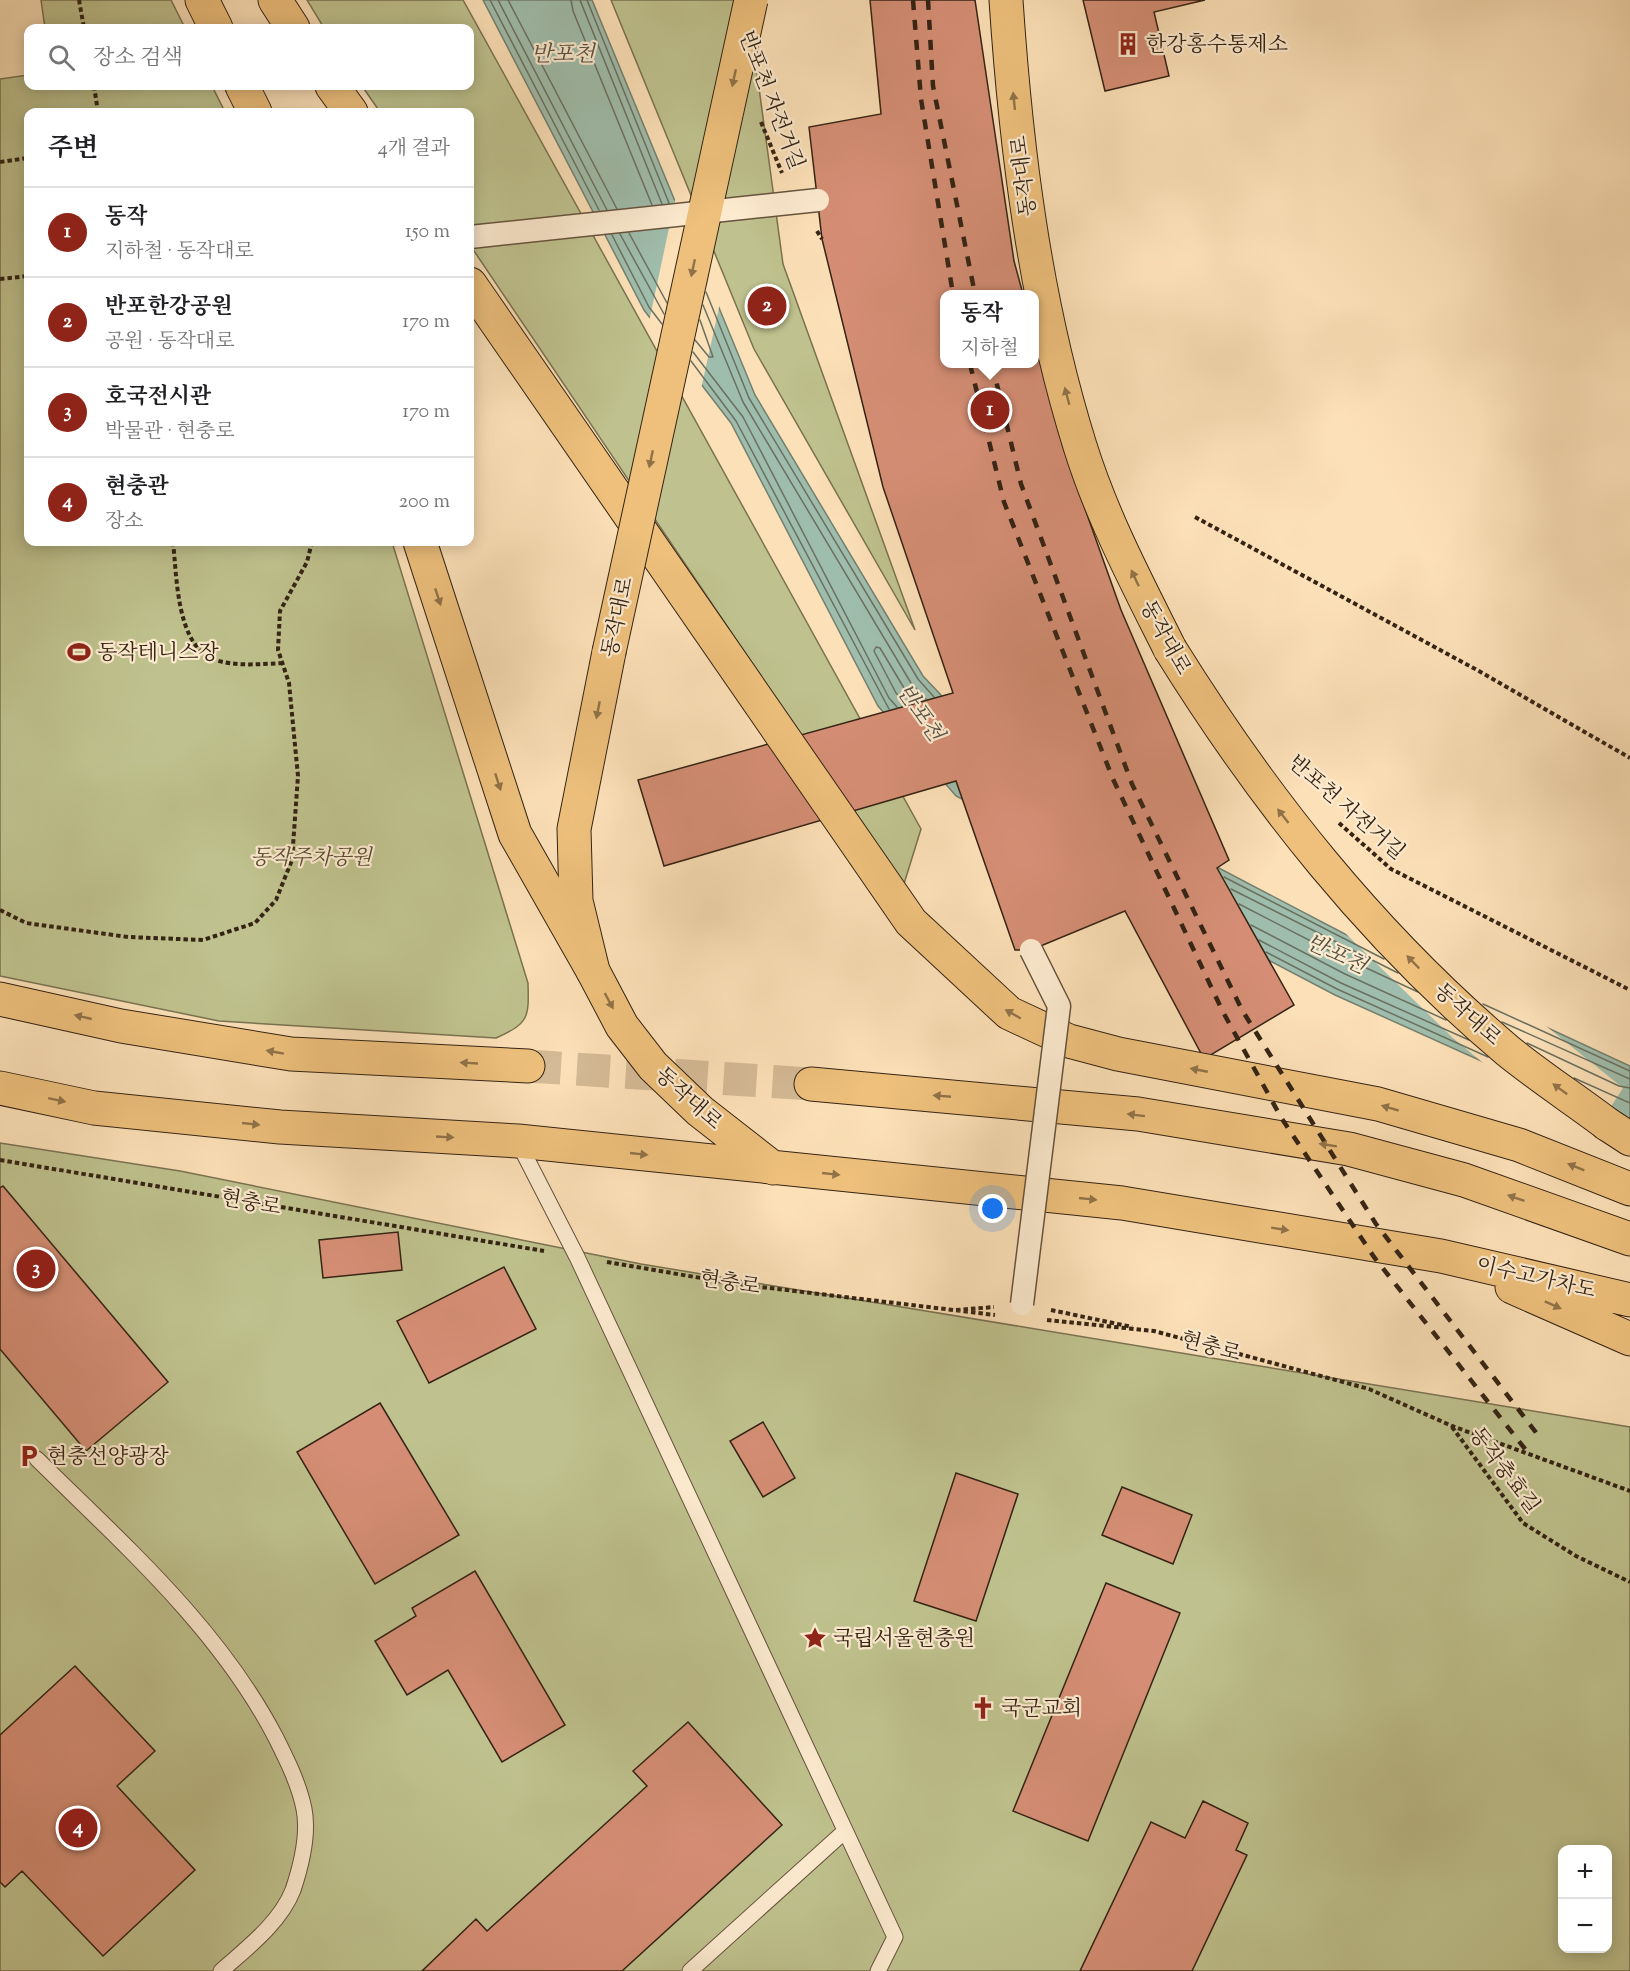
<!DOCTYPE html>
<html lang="ko">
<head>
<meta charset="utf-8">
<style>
  body { margin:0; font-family:"Sorts Mill Goudy","Noto Serif KR",serif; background:#f2f2f2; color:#202124 }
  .controls { position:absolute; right:18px; bottom:18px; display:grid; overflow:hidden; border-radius:12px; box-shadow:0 3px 15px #0003 }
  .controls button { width:54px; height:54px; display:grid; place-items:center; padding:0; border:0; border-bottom:2px solid #e0e0e0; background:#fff; color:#202124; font:30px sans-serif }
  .you { position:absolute; left:993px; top:1209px; width:21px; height:21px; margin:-15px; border:4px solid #fff; border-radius:50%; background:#1a73e8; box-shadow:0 0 0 9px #1a73e833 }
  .badge { display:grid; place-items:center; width:39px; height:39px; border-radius:50%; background:#8f2418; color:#fff; font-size:20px; font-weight:700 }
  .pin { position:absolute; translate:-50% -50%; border:3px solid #fff; box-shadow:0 2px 6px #0006 }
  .popup { position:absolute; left:940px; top:290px; width:99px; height:78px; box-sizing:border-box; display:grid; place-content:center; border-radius:12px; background:#fff; filter:drop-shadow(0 2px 4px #0005); font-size:20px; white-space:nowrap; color:#757577 }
  .popup b { font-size:22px; color:#202124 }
  .popup::after { content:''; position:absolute; left:50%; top:100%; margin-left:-12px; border:12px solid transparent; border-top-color:#fff }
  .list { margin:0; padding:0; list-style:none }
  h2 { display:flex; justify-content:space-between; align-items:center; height:78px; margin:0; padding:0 24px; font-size:26px }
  h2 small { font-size:20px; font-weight:400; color:#757577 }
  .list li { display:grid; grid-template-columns:39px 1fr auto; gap:18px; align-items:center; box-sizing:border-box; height:90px; padding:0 24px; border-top:2px solid #e0e0e0 }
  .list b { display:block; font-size:22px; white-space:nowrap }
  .list p { margin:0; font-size:20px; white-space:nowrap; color:#757577 }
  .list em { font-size:20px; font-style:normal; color:#757577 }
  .icon { flex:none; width:33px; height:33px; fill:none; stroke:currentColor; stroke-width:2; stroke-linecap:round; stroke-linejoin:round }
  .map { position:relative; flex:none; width:1630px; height:1971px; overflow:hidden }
  .search { position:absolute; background:#fff; box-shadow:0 3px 15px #0003; left:24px; top:24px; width:450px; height:66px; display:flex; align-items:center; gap:15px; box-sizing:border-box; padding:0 21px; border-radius:12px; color:#757577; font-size:22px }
  .panel { position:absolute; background:#fff; box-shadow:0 3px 15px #0003; left:24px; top:108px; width:450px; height:438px; border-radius:12px }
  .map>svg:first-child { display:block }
  .green { fill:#bfc28e; stroke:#7a7251; stroke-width:1.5; fill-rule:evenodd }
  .water { fill:#9fbdac; stroke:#747f6f; stroke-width:1.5 }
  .pier { fill:#fce0b7 }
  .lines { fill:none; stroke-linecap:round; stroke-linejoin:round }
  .shore { stroke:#6a7060; stroke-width:1.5 }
  .building { fill:#d58e75; stroke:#342314; stroke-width:1.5 }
  .primary-tunnel { stroke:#d4ba96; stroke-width:33; stroke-dasharray:33 16; stroke-linecap:butt }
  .service-casing { stroke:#66523d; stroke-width:17 }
  .primary-casing { stroke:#342314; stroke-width:35 }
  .trunk-casing { stroke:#342314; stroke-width:35 }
  .path { stroke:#342314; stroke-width:4; stroke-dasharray:4.5 3; stroke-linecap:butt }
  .service { stroke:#fdebd0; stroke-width:15 }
  .primary { stroke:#eec07c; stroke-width:33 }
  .trunk { stroke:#eec07c; stroke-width:33 }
  .rail { stroke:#342314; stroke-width:4.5; stroke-dasharray:10 10; stroke-linecap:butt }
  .pedestrian-bridge-casing { stroke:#66523d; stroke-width:25; stroke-linecap:butt }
  .primary-bridge-casing { stroke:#342314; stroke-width:35; stroke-linecap:butt }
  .pedestrian-bridge { stroke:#fdebd0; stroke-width:22 }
  .primary-bridge { stroke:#eec07c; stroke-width:33 }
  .oneway { fill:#917248 }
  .labels { text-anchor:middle; stroke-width:4.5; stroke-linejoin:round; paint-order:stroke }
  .poi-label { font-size:21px; fill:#342314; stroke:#fdebd0; text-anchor:start }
  .street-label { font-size:21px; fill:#342314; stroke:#fdebd0 }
  .park-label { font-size:21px; font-style:italic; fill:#574b32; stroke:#fdebd0 }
  .water-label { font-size:22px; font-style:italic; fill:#545142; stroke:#fdebd0 }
</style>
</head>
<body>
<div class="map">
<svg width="1630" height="1971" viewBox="0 0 1630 1971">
  <rect width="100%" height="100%" fill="#fce0b7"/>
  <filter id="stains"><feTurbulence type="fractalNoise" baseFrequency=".00333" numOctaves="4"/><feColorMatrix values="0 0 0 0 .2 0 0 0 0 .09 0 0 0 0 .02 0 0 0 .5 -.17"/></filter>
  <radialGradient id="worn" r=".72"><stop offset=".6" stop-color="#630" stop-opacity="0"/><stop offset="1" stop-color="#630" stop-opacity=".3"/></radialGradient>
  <path class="green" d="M41,0H171L185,28H45Z
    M307,0H463L921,829L903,887L470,245V112H380L362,86H470V28H324Z
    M611,0H747L783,264L915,630L754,349Z
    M28,75V86H212L225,112H28V542H392L528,983C529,1018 529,1023 496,1038L219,1021L0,976V79Z
    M0,1143L180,1171L641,1264L1630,1427V1971H0ZM1562,1850H1608V1948H1562Z"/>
  <path class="water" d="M483,0H592L755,395L923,676L992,749L1343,933L1630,1066V1128L1335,995L956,796L878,706L731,423L644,310Z"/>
  <path class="pier" d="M676,195L720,303L701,389L649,322Z
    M1341,929L1541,1022L1623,1088L1603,1119L1488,1067L1453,1038Z"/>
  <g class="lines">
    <path class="shore" d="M490,0L599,210
      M498,0L607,210
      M508,0L617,209
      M571,0L573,11L652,205
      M580,0L662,204
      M587,0L669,203
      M629,233L667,303
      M620,234L664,314
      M612,235L649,307L662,324
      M706,292L749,398L918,679L934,697
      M703,305L743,402L911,683L926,699
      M695,340L709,357H713L700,320
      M693,352L743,417L889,698L897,707
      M691,361L736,421L889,709
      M906,704L896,693L874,651L876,647L880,648L904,688L916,702
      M1224,877L1384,959
      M1231,889L1398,973
      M1239,904L1334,953L1418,992
      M1251,925L1345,974L1446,1020
      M1259,940L1341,983L1469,1040
      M1266,952L1337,989L1488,1057
      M1483,1004L1630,1071
      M1502,1022L1630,1079
      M1527,1043L1619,1086L1630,1088
      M1574,1078L1630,1103"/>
  </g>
  <path class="building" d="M870,0H975L1014,261L1023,294H945V364H1035V340L1063,447L1121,610L1229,860L1217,868L1294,1005L1204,1059L1125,911L1031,950H1015L956,781L664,866L638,780L953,693L883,487L822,239L809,127L881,114Z
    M1083,0H1205L1154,12L1169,76L1105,91Z
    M3,1186L168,1382L86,1451L0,1349V1188Z
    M398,1232L402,1270L323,1278L319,1240Z
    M504,1267L536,1329L429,1383L397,1321Z
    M380,1403L459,1535L375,1584L297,1452Z
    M763,1422L795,1478L763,1497L730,1441Z
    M956,1473L1018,1494L976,1621L914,1601Z
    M1122,1487L1192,1515L1173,1564L1102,1535Z
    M475,1571L565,1725L502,1762L448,1670L407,1695L375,1641L416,1616L412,1608Z
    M1106,1583L1180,1613L1088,1841L1013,1811Z
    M75,1666L155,1751L117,1786L195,1870L103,1956L22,1871L5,1887L0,1882V1735Z
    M688,1722L782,1825L622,1971H422L476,1919L487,1931L647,1786L633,1771Z
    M1203,1801L1248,1823L1236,1850L1247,1855L1192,1971H1080L1151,1822L1185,1838Z"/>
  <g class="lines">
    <path class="primary-tunnel" d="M528,1066L811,1084"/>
    <g class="service-casing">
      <path id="service" d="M518,1142L577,1257L895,1937L878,1971
        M37,1459C124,1545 219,1628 276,1738C287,1760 299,1784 304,1809C309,1834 301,1866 293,1890C280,1923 247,1948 221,1971
        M690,1971L845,1831"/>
    </g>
    <g class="primary-casing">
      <path id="primary" d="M1006,0C1016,150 1035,302 1080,446C1102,517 1137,583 1170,649
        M609,652L574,829L576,901L593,971L622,1026L653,1066L700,1111L773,1168
        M0,999L121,1026L291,1054L528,1066
        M811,1084L1138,1114L1349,1149L1464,1180L1630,1239
        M0,1088L94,1108L280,1127L518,1141L1122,1203L1441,1256L1630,1300
        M1607,1124L1630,1139
        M1512,1287L1630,1339"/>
    </g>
    <g class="trunk-casing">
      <path id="trunk" d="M202,0L216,28
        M275,0L293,28
        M242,86L255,112
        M332,86L351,112
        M470,284L911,922L1009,1013L1069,1041L1118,1054L1378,1104L1519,1145L1630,1189
        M420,542L515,834L593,971"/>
    </g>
    <path class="path" d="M79,0L84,28
      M94,86L98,112
      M761,122L782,173
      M0,162L28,158
      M817,231L822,239
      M0,279L28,276
      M1195,517L1477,670L1630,758
      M173,542C177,576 176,644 213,659C233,667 262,664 283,663
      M1339,823L1391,869L1630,990
      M0,910L26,923L128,937L203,940L255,923L276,900L292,860L298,776L289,683L278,650L280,611L307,562L312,542
      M0,1160L544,1251
      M607,1262L736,1284L995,1315
      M956,1310L994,1307
      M1051,1310L1132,1327
      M1047,1320L1154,1331L1369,1389L1452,1426L1630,1491
      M1452,1427L1523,1523L1576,1556L1630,1582"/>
    <use href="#service" class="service"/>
    <use href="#primary" class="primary"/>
    <use href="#trunk" class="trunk"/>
    <path class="rail" d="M913,0L921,99L953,294
      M928,0L933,86L975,294
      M970,364L1004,502L1113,779L1223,1012L1282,1119L1374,1257L1529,1454
      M992,364L1021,484L1132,784L1242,1010L1376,1224L1541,1439"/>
    <g class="pedestrian-bridge-casing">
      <path id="pedestrian-bridge" d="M470,237L818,200
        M1022,1304L1059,1006L1031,950"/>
    </g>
    <g class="primary-bridge-casing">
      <path id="primary-bridge" d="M1170,649C1264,800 1372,936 1508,1051C1540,1077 1574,1099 1607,1124
        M609,652L751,0"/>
    </g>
    <use href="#pedestrian-bridge" class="pedestrian-bridge"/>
    <use href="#primary-bridge" class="primary-bridge"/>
  </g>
  <defs><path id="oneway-solid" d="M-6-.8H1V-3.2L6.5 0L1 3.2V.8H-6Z" transform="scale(1.5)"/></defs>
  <g class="oneway">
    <use href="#oneway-solid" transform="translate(734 78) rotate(102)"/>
    <use href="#oneway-solid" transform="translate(1014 101) rotate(-96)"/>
    <use href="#oneway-solid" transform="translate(693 268) rotate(102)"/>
    <use href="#oneway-solid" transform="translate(1067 396) rotate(-105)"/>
    <use href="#oneway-solid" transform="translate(651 459) rotate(102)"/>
    <use href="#oneway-solid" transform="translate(1135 578) rotate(-115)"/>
    <use href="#oneway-solid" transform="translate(438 597) rotate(72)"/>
    <use href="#oneway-solid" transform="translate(598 710) rotate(101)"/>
    <use href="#oneway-solid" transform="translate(498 782) rotate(72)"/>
    <use href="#oneway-solid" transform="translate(1283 816) rotate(-128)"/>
    <use href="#oneway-solid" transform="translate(1413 962) rotate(-134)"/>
    <use href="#oneway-solid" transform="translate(609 1001) rotate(62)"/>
    <use href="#oneway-solid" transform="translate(1013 1014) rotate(-150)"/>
    <use href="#oneway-solid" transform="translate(83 1017) rotate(-167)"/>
    <use href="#oneway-solid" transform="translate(275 1052) rotate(-170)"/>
    <use href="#oneway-solid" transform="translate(469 1063) rotate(-177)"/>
    <use href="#oneway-solid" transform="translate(1199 1070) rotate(-169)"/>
    <use href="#oneway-solid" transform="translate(1560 1089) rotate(-144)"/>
    <use href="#oneway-solid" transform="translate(942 1096) rotate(-175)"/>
    <use href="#oneway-solid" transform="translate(57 1100) rotate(12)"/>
    <use href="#oneway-solid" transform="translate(1390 1108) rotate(-164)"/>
    <use href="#oneway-solid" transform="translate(1136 1115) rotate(-173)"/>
    <use href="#oneway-solid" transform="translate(251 1124) rotate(6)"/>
    <use href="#oneway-solid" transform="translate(445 1137) rotate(3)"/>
    <use href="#oneway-solid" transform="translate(1328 1145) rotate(-171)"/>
    <use href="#oneway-solid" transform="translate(639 1154) rotate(6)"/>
    <use href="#oneway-solid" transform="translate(1576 1167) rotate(-158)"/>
    <use href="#oneway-solid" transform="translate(831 1174) rotate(6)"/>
    <use href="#oneway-solid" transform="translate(1516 1198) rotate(-161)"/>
    <use href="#oneway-solid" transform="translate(1088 1199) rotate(6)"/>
    <use href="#oneway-solid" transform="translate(1280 1229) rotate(9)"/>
    <use href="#oneway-solid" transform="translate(1553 1305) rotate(24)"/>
  </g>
  <defs>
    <g id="building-bare" transform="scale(1.8)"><path d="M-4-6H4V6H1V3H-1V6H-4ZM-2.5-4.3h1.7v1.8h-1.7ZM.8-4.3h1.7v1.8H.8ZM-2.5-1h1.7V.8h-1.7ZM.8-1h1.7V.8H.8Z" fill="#8f2418" stroke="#fdebd0" stroke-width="2.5" paint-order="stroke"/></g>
    <g id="stadium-bare" transform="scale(1.8)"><path d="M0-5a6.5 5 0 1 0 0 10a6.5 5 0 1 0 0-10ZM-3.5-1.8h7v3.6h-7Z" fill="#8f2418" stroke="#fdebd0" stroke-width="2.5" paint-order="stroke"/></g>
    <g id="parking-bare" transform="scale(1.8)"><path d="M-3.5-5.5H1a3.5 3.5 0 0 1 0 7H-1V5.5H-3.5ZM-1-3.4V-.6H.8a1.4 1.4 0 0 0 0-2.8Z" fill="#8f2418" stroke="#fdebd0" stroke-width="2.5" paint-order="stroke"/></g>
    <g id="sight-bare" transform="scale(1.8)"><path d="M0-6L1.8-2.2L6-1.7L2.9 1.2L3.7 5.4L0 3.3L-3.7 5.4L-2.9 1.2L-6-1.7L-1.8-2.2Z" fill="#8f2418" stroke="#fdebd0" stroke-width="2.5" paint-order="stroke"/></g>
    <g id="church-bare" transform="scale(1.8)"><path d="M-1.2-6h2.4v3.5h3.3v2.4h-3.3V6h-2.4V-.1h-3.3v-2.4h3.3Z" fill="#8f2418" stroke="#fdebd0" stroke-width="2.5" paint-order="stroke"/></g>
  </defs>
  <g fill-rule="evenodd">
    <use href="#building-bare" x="1128" y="44"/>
    <use href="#stadium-bare" x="79" y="652"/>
    <use href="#parking-bare" x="29" y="1456"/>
    <use href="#sight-bare" x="815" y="1638"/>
    <use href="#church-bare" x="983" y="1708"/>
  </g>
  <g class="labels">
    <g class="poi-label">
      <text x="1146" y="51">한강홍수통제소</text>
      <text x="97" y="659">동작테니스장</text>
      <text x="47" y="1463">현충선양광장</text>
      <text x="833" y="1645">국립서울현충원</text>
      <text x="1001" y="1715">국군교회</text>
    </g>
    <g class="street-label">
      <text transform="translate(772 100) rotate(69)" y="7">반포천 자전거길</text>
      <text transform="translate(1023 176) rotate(-97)" y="7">동작대로</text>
      <text transform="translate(617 617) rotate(-78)" y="7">동작대로</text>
      <text transform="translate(1166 637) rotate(61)" y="7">동작대로</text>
      <text transform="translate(1347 807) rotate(41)" y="7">반포천 자전거길</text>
      <text transform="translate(1468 1014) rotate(42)" y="7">동작대로</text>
      <text transform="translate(689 1098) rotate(42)" y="7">동작대로</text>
      <text transform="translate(251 1202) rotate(10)" y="7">현충로</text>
      <text transform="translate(1536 1277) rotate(13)" y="7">이수고가차도</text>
      <text transform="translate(730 1282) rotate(9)" y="7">현충로</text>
      <text transform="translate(1211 1346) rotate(15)" y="7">현충로</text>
      <text transform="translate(1505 1470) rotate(53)" y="7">동작충효길</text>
    </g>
    <g class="park-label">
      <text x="311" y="864">동작주차공원</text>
    </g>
    <g class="water-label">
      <text x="563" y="61">반포천</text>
      <text transform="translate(921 712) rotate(55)" y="8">반포천</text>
      <text transform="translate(1337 953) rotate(25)" y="8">반포천</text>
    </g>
  </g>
  <rect width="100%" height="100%" filter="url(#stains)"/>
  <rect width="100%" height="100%" fill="url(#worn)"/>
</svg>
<div class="controls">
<button>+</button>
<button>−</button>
</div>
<div class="you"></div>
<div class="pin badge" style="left:990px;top:410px">1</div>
<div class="popup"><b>동작</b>지하철</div>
<div class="pin badge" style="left:767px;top:306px">2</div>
<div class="pin badge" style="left:36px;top:1269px">3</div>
<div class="pin badge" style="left:78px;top:1828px">4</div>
<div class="search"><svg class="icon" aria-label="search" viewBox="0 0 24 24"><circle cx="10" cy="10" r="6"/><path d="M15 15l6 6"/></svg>장소 검색</div>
<section class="panel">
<h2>주변<small>4개 결과</small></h2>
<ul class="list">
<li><span class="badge">1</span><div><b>동작</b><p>지하철 · 동작대로</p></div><em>150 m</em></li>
<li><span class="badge">2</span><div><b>반포한강공원</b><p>공원 · 동작대로</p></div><em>170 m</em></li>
<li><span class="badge">3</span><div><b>호국전시관</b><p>박물관 · 현충로</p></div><em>170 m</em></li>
<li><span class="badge">4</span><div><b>현충관</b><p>장소</p></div><em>200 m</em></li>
</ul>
</section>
</div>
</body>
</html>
